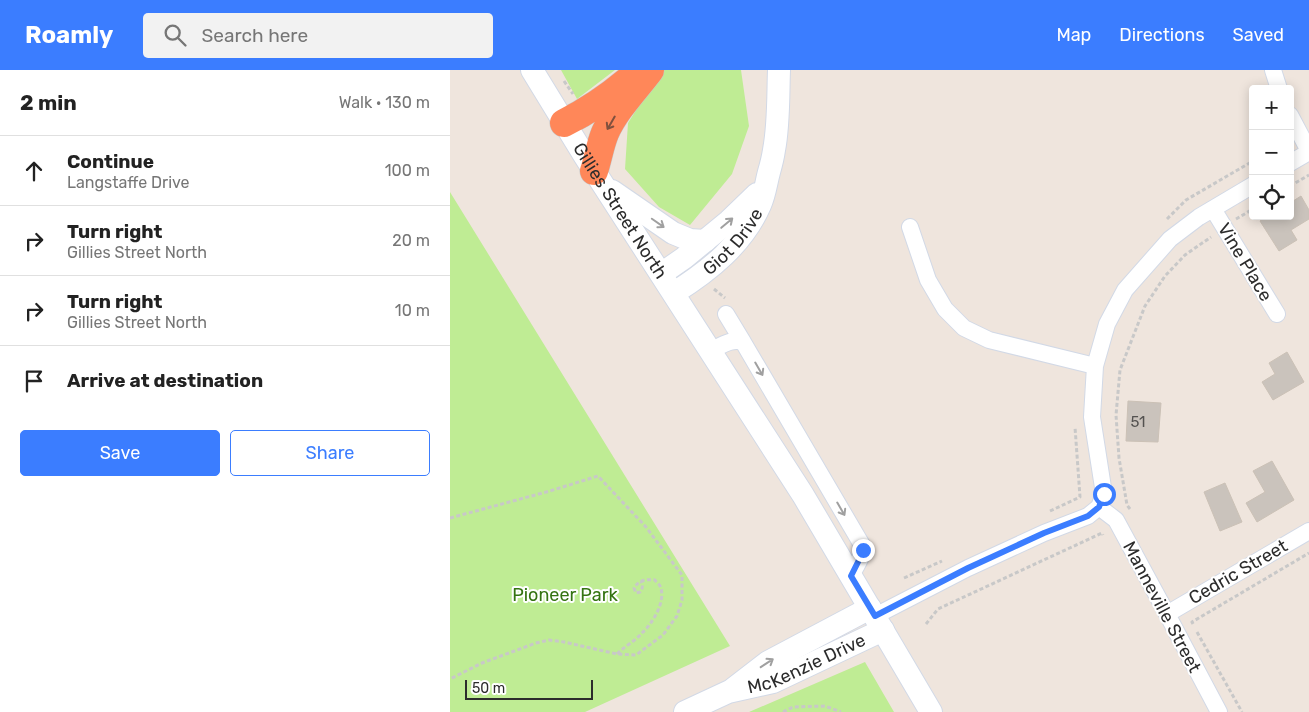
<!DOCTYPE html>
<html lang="en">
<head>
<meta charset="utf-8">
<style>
  body { margin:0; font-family:Rubik,sans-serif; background:#f2f2f2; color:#222 }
  .controls { position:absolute; right:15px; top:15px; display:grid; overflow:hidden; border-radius:5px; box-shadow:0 2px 12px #0003 }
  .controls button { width:45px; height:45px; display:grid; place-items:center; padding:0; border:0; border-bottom:1px solid #e0e0e0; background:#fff; color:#222; font:25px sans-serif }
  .scale { position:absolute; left:15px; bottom:12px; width:128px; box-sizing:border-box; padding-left:5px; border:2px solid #2c2c2c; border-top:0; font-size:14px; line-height:18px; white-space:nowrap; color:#2c2c2c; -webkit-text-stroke:4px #fff; paint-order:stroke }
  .stop { position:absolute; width:15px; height:15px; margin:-11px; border:4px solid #3b7dff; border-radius:50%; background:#fff }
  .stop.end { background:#3b7dff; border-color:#fff; box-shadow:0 1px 5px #0008 }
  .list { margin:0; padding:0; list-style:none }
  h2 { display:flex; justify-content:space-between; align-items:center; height:65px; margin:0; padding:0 20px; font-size:21px }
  h2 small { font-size:16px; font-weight:400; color:#767676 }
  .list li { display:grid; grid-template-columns:32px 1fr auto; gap:15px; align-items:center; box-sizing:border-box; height:70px; padding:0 20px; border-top:1px solid #e0e0e0 }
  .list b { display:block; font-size:19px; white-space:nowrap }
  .list p { margin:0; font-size:16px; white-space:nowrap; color:#767676 }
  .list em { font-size:16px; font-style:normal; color:#767676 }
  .actions { display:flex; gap:10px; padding:15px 20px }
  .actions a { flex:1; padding:11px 0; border:1px solid #3b7dff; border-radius:5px; text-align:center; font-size:18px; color:#3b7dff }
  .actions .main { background:#3b7dff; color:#fff }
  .icon { flex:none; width:28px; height:28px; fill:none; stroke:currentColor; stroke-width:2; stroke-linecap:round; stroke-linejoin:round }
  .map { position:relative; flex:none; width:859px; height:642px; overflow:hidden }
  header { display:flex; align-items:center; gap:30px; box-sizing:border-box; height:70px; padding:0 25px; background:#3b7dff; color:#fff }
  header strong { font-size:24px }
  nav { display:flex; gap:28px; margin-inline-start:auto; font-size:18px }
  .search { width:350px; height:45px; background:#f2f2f2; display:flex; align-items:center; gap:12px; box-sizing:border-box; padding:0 18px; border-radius:5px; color:#767676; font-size:19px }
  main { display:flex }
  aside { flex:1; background:#fff }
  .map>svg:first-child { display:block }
  .green { fill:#bfec94 }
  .building { fill:#cac3bc; stroke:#cbc1b6 }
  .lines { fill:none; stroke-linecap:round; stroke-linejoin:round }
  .street-casing { stroke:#d2d9e6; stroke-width:18 }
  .secondary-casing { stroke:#d2d9e6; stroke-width:24 }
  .highway-casing { stroke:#c8c8c8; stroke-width:29 }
  .path { stroke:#c8c8c8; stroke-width:3; stroke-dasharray:4 2.5; stroke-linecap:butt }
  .street { stroke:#fff; stroke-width:16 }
  .secondary { stroke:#fff; stroke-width:22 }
  .highway { stroke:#ff8759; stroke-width:28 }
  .oneway { stroke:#80503e }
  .oneway2 { stroke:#a0a0a0 }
  .route { stroke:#3b7dff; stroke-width:6 }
  .labels { text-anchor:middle; stroke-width:4; stroke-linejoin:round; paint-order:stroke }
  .number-label { font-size:15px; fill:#545250 }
  .street-label { font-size:18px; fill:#2c2c2c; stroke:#fff }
  .park-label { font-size:18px; fill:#357412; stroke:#fff }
</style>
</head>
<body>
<header>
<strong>Roamly</strong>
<div class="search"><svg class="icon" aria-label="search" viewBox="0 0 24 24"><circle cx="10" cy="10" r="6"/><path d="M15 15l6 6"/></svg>Search here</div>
<nav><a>Map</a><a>Directions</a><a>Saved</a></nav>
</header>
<main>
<aside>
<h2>2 min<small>Walk · 130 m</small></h2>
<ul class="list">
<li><svg class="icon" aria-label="ahead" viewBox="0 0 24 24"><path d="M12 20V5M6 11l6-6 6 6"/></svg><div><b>Continue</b><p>Langstaffe Drive</p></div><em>100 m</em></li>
<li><svg class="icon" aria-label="right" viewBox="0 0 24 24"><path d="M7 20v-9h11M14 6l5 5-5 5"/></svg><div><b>Turn right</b><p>Gillies Street North</p></div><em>20 m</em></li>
<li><svg class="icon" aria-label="right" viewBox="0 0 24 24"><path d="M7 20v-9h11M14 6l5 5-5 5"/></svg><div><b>Turn right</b><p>Gillies Street North</p></div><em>10 m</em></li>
<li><svg class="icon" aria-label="arrive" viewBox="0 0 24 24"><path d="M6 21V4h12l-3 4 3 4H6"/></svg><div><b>Arrive at destination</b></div></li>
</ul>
<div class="actions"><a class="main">Save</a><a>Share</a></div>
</aside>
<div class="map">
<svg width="859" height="642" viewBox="0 0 859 642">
  <rect width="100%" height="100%" fill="#efe5dd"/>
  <path class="green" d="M111,0H165L127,29Z
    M211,0H291L299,56L282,104L240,155L209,137L175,99L178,53Z
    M0,122L280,576L135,642H0Z
    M415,592L444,642H299Z"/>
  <path class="building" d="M851,126L859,140V149L841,160L847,170L829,181L810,151L817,146H840V133Z
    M837,282L854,312L823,330L812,312L825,304L819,293Z
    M678,331L711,333L708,372L676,371Z
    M822,391L844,430L807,452L796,433L815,422L803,401Z
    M775,413L792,452L770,461L754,422Z"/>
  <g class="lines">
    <g class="street-casing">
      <path id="street" d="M823,0L829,19
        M840,45L859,81
        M840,93L859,82
        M763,139L827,244
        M460,157L478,210L495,239L514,258L539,270L645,296
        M276,244L293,272
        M260,281C271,276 281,268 293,272L412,475C414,486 406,496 401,506
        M649,437L666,450L717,544L769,642
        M717,544L859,461
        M425,546L518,498L594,463L638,446L649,437L654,424L642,347L645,296L657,254L675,220L720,169L749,147L803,115"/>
    </g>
    <g class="secondary-casing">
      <g id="secondary">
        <path id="s1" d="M82,0L134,85L353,425L481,642"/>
        <path d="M162,121L223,163L240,170L255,171"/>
        <path d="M211,204L234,188L279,151L307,124"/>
        <path id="s2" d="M224,223C259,201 293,174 310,135C315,124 316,113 319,102C321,95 323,87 324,80C329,54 328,26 329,0"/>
        <path d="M283,619L318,592L420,538"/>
        <path id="s3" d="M235,642L278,622L323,612L433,560"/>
      </g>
    </g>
    <g class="highway-casing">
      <path id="highway" d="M114,53C138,41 160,26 181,8
        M144,101C148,89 150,75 155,63C165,40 185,20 200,0"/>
    </g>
    <path class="path" d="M114,11L123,24
      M840,116L859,105
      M717,149L736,130L803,91
      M786,149L803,139
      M264,219L275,228
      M680,439L677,435L669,388L666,345L670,300L695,236L715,206L735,185L761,167
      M600,441L630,427L625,357
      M0,448L100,421L148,406L196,457L232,505V530L227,546L213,565L186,585L167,584L114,572L99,570L86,573L32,593L0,609
      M454,508L492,491
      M476,554L488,539L652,463L653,465
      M743,554L742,552L859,483
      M747,562L792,642
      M167,584C175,576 185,571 192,563C202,554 217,531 210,516C209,514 206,512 205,510C196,509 189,510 184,518L186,523L190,522C193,518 193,515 191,511
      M333,642L343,637L375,636L391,642"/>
    <use href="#street" class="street"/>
    <use href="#secondary" class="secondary"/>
    <use href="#highway" class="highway"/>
  </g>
  <defs><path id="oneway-shaft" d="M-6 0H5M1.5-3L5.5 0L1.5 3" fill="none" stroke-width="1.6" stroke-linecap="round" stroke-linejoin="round" transform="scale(1.25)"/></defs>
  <use class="oneway" href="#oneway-shaft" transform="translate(161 53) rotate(120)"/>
  <g class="oneway2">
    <use href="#oneway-shaft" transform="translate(208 153) rotate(35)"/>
    <use href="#oneway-shaft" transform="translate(277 153) rotate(-40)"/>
    <use href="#oneway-shaft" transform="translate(309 299) rotate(60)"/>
    <use href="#oneway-shaft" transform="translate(391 439) rotate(60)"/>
    <use href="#oneway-shaft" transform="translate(317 593) rotate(-33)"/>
  </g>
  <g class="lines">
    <path class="route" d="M413,480L410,488L401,506L425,546L518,498L594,463L638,446L649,437L654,424"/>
  </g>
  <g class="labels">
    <g class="number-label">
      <text x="688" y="357">51</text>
    </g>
    <g class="street-label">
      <text dy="6" stroke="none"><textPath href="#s1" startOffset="166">Gillies Street North</textPath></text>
      <text dy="6" stroke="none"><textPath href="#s2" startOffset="79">Giot Drive</textPath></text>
      <text transform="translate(795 192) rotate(59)" y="6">Vine Place</text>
      <text transform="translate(788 502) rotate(-30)" y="6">Cedric Street</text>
      <text transform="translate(712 537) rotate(62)" y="6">Manneville Street</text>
      <text dy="6" stroke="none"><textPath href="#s3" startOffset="131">McKenzie Drive</textPath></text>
    </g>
    <g class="park-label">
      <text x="115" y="531">Pioneer Park</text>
    </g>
  </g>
</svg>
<div class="controls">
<button>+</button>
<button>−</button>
<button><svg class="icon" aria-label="locate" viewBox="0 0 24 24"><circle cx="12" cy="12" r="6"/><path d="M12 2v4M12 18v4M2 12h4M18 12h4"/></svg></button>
</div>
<div class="scale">50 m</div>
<div class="stop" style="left:654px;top:424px"></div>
<div class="stop end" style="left:413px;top:480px"></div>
</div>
</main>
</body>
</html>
